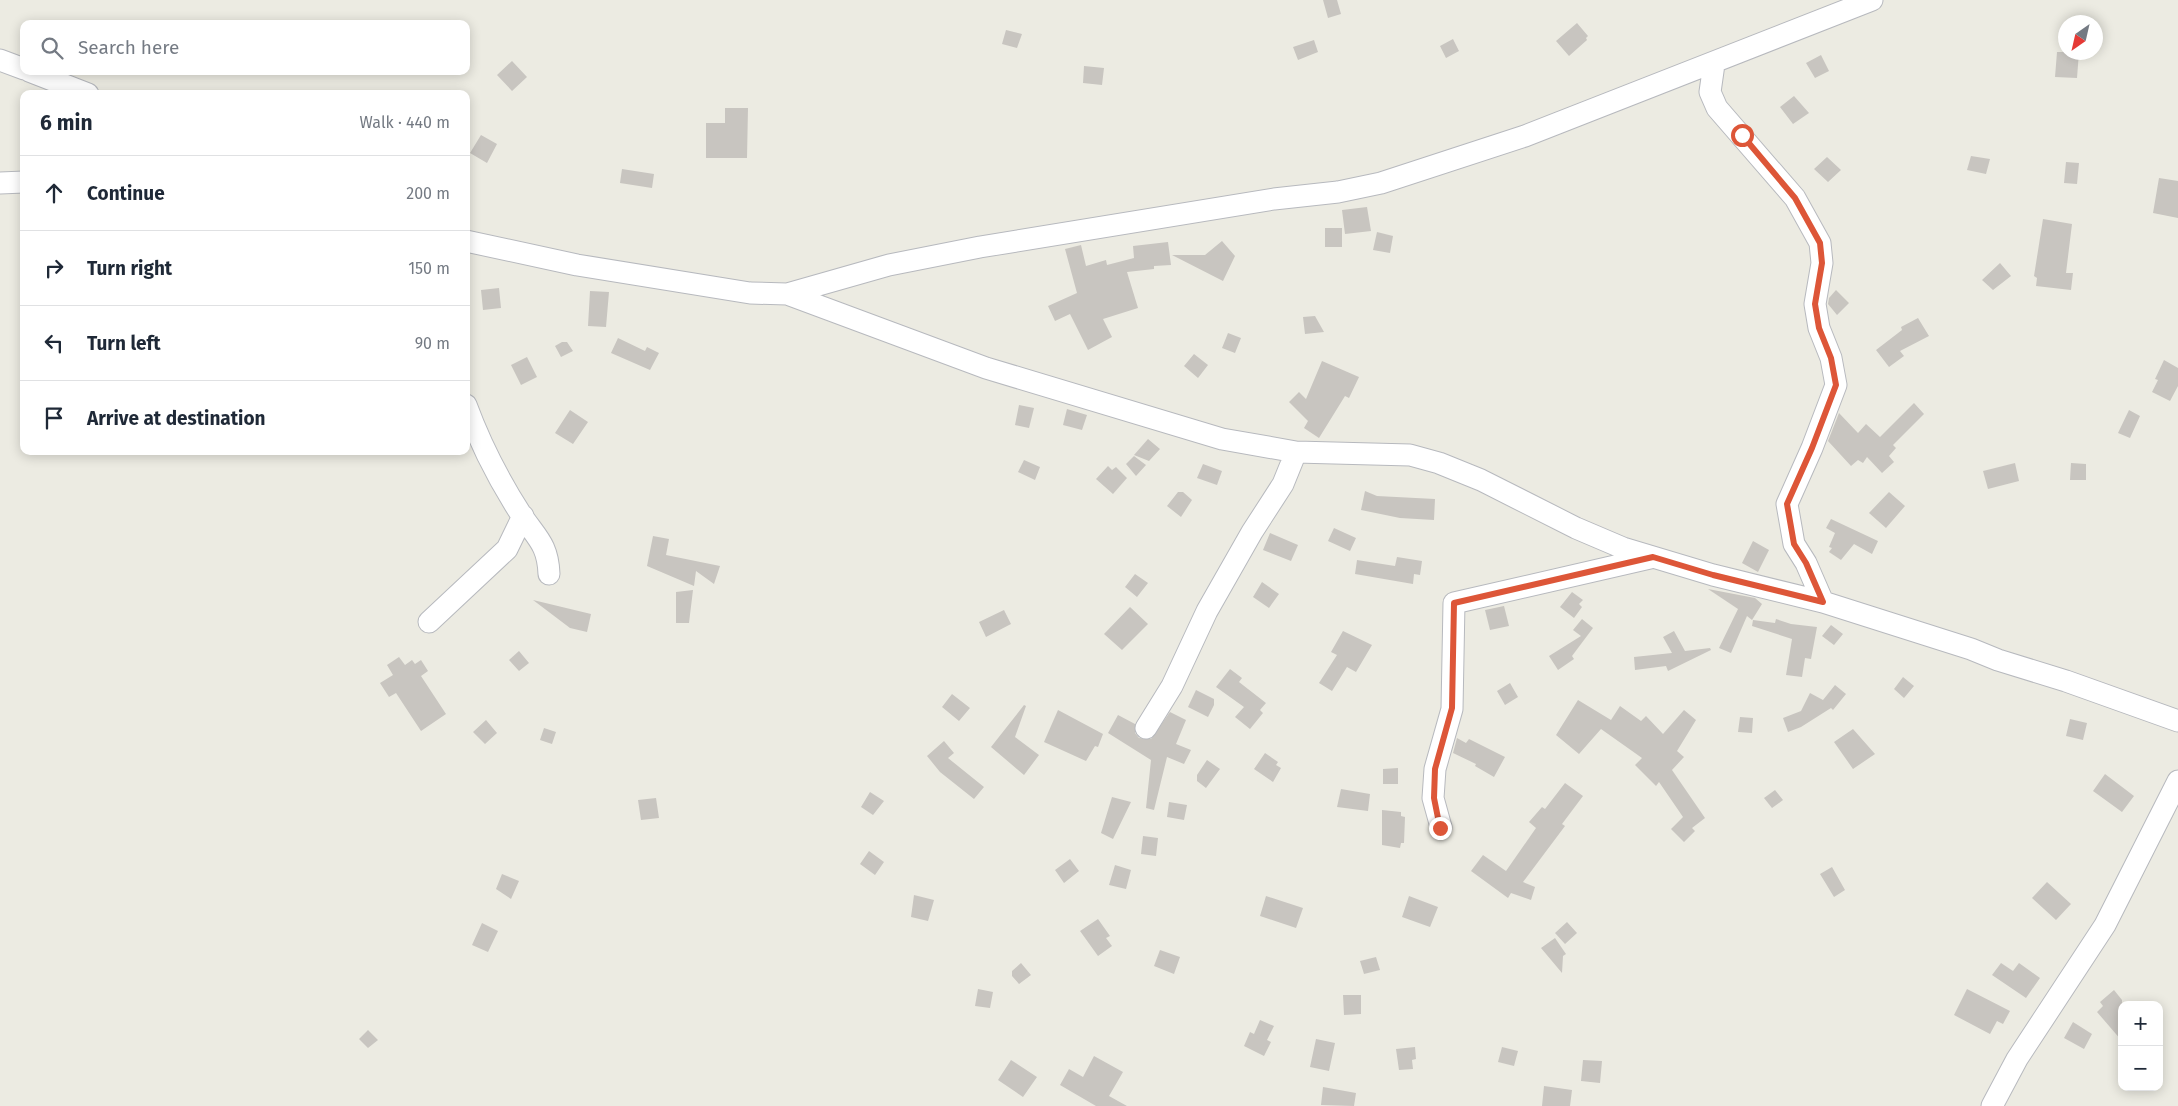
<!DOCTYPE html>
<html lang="en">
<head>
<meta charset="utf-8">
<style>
  body { margin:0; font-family:"Fira Sans",sans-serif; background:#f2f2f3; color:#1f2937 }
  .controls { position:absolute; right:15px; bottom:15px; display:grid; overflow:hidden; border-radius:10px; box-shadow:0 2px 12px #0003 }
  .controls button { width:45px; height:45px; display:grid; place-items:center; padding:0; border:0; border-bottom:1px solid #e0e1e3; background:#fff; color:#1f2937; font:25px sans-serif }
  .compass { position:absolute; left:2058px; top:15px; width:45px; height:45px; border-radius:50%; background:#fff; box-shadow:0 2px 12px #0003; rotate:214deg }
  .stop { position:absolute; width:15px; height:15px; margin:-11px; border:4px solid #dd5638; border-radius:50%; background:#fff }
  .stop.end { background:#dd5638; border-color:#fff; box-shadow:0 1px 5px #0008 }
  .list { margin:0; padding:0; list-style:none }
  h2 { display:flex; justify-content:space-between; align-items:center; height:65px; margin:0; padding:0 20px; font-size:21px }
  h2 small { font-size:16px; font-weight:400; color:#747a83 }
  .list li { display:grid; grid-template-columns:32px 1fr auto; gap:15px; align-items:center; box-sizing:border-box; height:75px; padding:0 20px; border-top:1px solid #e0e1e3 }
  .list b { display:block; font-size:19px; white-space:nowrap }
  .list em { font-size:16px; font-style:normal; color:#747a83 }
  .icon { flex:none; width:28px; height:28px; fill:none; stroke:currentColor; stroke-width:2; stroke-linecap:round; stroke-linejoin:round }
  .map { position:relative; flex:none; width:2178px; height:1106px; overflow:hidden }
  .search { position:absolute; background:#fff; box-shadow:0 2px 12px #0003; left:20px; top:20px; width:450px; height:55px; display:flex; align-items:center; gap:12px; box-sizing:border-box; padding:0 18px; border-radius:10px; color:#747a83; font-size:19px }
  .panel { position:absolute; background:#fff; box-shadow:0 2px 12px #0003; left:20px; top:90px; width:450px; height:365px; border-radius:10px }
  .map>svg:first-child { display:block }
  .building { fill:#c8c5c0 }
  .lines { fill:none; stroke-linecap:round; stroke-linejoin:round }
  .minor-casing { stroke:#b7b9be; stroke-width:23 }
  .minor { stroke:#fff; stroke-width:21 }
  .route { stroke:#dd5638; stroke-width:6 }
</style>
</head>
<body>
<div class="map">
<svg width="2178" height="1106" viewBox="0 0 2178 1106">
  <rect width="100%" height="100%" fill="#ecebe2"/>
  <path class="building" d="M1323,0H1337L1341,14L1328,18Z
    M1577,23L1588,36L1586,38L1587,40L1569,56L1556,41Z
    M1006,30L1022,34L1017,48L1002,44Z
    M1453,39L1459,51L1446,58L1440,46Z
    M1314,40L1318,52L1298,60L1293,47Z
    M2057,52H2079L2077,78L2055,77Z
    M1821,55L1829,71L1815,78L1806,63Z
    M512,61L527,77L512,91L497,75Z
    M1084,66L1104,68L1102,85L1083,83Z
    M1794,96L1809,113L1793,124L1780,107Z
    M725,108H748L747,158H706V123H725Z
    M481,135L497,144L487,163L470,153Z
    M1971,156L1990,159L1986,174L1967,170Z
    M1827,157L1841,170L1828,182L1814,169Z
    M2066,162L2079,163L2077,184L2064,183Z
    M622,169L654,174L652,188L620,183Z
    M2159,178L2178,181V218L2153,213Z
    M1367,207L1371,231L1345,234L1342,210Z
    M2043,219L2072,224L2066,273H2073L2071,290L2036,286L2037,278L2034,276Z
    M1325,228H1342V247H1325Z
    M1377,232L1393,236L1390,253L1373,250Z
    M1222,241L1235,256L1223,281L1172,255H1205Z
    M1168,242L1171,265L1154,266V269L1127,272L1138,308L1103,319L1112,337L1088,350L1070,314L1055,321L1048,306L1077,293L1065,249L1081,245L1086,266L1106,260L1107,265L1134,258L1133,246Z
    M2000,263L2011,276L1993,290L1982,280Z
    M499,288L501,308L483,310L481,290Z
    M1836,290L1849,303L1837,315L1828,304L1829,298Z
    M590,291L609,292L606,327L588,326Z
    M1315,316L1324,332L1305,334L1303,317Z
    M1918,318L1929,336L1900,351L1904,356L1889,367L1876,350L1902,330L1901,327Z
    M1228,333L1241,338L1235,353L1222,348Z
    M618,338L645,351L647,347L659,353L650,370L611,353Z
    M562,342H567L573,351L561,357L555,346Z
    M1194,354L1208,365L1198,378L1184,366Z
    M527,357L537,377L521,385L511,365Z
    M2164,360L2178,368V386L2170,401L2152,392L2158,380L2155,379Z
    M1322,361L1359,377L1349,398L1345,396L1319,438L1304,428L1308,421L1289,402L1299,392L1306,399Z
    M1914,403L1924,414L1893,445L1896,448L1889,456L1894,462L1882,473L1867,457L1863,463L1858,460L1851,466L1828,441L1839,413L1858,433L1866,424L1880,437Z
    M1019,405L1034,408L1029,428L1015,425Z
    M1067,409L1087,415L1082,430L1063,425Z
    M570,410L588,422L573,444L555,433Z
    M2129,410L2140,416L2130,438L2118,433Z
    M1148,439L1160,449L1149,461L1134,455Z
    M1134,456L1146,465L1136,476L1126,464Z
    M1024,460L1040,467L1035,480L1018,472Z
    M2015,463L2019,481L1988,489L1983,471Z
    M2071,463L2086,464V480H2070Z
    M1203,464L1222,471L1217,485L1197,478Z
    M1108,466L1112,470L1116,467L1127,478L1113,494L1096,479Z
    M1365,491L1377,496L1435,499L1434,520L1400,518L1361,510Z
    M1178,492H1183L1192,500L1181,517L1167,506Z
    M1889,492L1905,506L1886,528L1869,513Z
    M1831,519L1878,541L1872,554L1854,544L1841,560L1829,552L1832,548L1829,547L1835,533L1826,528Z
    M1334,528L1356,538L1350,551L1328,541Z
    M1270,533L1298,545L1291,561L1263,550Z
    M653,536L669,539L666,555L720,566L714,584L696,571L694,586L647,566Z
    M1753,541L1769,550L1758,572L1742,563Z
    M1397,557L1422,561L1420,575L1414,574L1413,584L1355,574L1357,560L1395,566Z
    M1135,574L1148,583L1137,597L1125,587Z
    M1262,582L1279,594L1269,608L1253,597Z
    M1708,589L1755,598L1762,604L1752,620L1747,616L1731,653L1719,648L1738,609Z
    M693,590L689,623H676V592Z
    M1572,592L1583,600L1579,604L1582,607L1574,618L1560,607Z
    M533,600L591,614L587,632L570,628Z
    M1504,606L1509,626L1490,630L1485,610Z
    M1130,607L1148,624L1122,650L1104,634Z
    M1004,610L1011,624L986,637L979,622Z
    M1582,619L1593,628L1572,656L1574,659L1558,670L1549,656L1581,636L1573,630Z
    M1776,619L1791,624L1817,627L1811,659L1805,658L1802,677L1786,675L1792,639L1752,626L1753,620L1775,623Z
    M1831,625L1843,634L1834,645L1822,636Z
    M1343,631L1372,645L1356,672L1347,667L1332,691L1319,683L1337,655L1331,652Z
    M1674,631L1685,651L1710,648L1711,650L1668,671L1666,666L1635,670L1634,657L1672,653L1663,637Z
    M519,651L529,663L519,671L509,660Z
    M399,657L405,665L412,660L415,664L421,660L428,671L421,676L446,714L421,731L396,693L389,697L380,683L393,675L387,665Z
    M1230,669L1242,678L1239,682L1266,703L1260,710L1263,713L1250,729L1235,717L1244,707L1216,687Z
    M1903,677L1914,686L1904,698L1894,689Z
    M1510,683L1518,697L1505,705L1497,691Z
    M1835,685L1846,694L1833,710L1831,708L1801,727L1788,732L1783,718L1801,711L1810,693L1823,700Z
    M1196,690L1214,699V705L1208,717L1188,707Z
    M952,694L970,708L959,721L942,707Z
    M1578,700L1611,720L1620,706L1641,721L1646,716L1663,734L1684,710L1696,720L1677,751L1684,757L1672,770L1705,818L1692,828L1695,831L1684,842L1671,829L1683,817L1659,782L1656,786L1635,765L1642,758L1601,729L1579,754L1556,735Z
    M1024,705L1026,706L1015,737L1039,755L1024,775L991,747Z
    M1058,710L1103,734L1098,747L1095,746L1086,761L1044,742Z
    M1170,712L1186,720L1176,744L1191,750L1184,764L1167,757L1154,810L1146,808L1151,760L1108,733L1118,715L1135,724V733L1139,738L1151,739Z
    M1740,717L1753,718L1752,733L1738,732Z
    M2070,719L2087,723L2083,740L2066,736Z
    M486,720L497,733L485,744L473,732Z
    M544,728L556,732L552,744L540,740Z
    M1853,729L1875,754L1853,769L1834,742Z
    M1457,738L1466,743L1469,739L1505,757L1494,777L1475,766L1476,764L1453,753Z
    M944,741L954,753L948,758L984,787L974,799L940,772L927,756Z
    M1265,753L1278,762L1276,765L1281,768L1273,782L1254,769Z
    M1207,760L1220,769L1206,788L1197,781V775Z
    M1398,768V784H1383V769Z
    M2105,774L2134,796L2122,812L2093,791Z
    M1565,783L1583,796L1562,824L1565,826L1523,882L1535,887L1531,900L1511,893L1508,898L1471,871L1483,855L1506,871L1536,828L1529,822L1542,807L1545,809Z
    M1341,789L1370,794L1368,811L1337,807Z
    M1775,790L1783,800L1772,808L1764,798Z
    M870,792L884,801L873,815L861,807Z
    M1112,797L1131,802L1113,839L1101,833Z
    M656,798L659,818L641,820L638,800Z
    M1169,802L1187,805L1184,820L1167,817Z
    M1382,810L1401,812V816L1405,817L1404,843H1401L1400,848L1382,845Z
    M1143,836L1158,838L1156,856L1141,854Z
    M869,851L884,862L875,875L860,864Z
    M1070,859L1079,871L1064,883L1055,870Z
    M1115,865L1131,870L1126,889L1109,885Z
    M1832,867L1845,890L1834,897L1820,874Z
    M502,874L519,881L511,899L496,889Z
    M2047,882L2071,904L2056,920L2032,898Z
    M914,895L934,900L928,921L911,917Z
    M1266,896L1303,908L1296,928L1260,916Z
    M1409,896L1438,907L1430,927L1402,917Z
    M1098,919L1110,936L1106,938L1112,946L1098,956L1080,931Z
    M1567,922L1577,933L1565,944L1555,933Z
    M482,923L498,931L488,952L472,945Z
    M1555,938L1566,954L1563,956L1562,973L1541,948Z
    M1160,950L1180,957L1174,974L1154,966Z
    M1376,957L1380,970L1364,974L1360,961Z
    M1021,963L1031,975L1019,984L1012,976V971Z
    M2001,963L2013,971L2019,963L2040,978L2026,998L1992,975Z
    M978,989L993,992L990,1008L975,1006Z
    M1967,989L2010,1011L2003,1024L1997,1021L1990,1034L1954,1015Z
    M2114,990L2122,1000V1041L2097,1012L2103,1006L2100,1002Z
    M1343,995H1361V1014L1344,1015Z
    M1260,1020L1274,1026L1267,1040L1271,1042L1264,1056L1244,1046L1250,1032L1254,1034Z
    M2073,1022L2092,1034L2084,1049L2064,1038Z
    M368,1030L378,1040L368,1048L359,1039Z
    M1316,1039L1335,1043L1329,1071L1310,1067Z
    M1415,1047L1416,1059L1412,1060L1413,1069L1399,1070L1396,1049Z
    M1502,1047L1518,1051L1514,1066L1498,1062Z
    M1094,1056L1123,1072L1109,1096L1127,1106H1096L1060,1085L1069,1069L1083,1077Z
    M1011,1060L1037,1077L1023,1097L998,1080Z
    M1583,1060L1602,1061L1600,1083L1581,1081Z
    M1544,1086L1572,1090L1570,1106H1542Z
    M1323,1087L1356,1093L1354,1106L1321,1105Z"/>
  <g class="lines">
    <g class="minor-casing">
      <path id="minor" d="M0,60L24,69
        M1714,64L1710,92L1717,108L1795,198L1820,243L1822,263L1815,304L1819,328L1831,358L1836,385L1812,448L1787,504L1794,544L1806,563L1823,602
        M29,71L88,94
        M0,183L24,182
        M466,241L577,265L750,293L787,294L889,265L980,247L1274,199L1338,192L1381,183L1525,136L1872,0
        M787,294L986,368L1222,439L1296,452L1410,455L1439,463L1481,480L1576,528L1623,548L1713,575L1823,602L1971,649L1998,660L2066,681L2178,721
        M466,405C480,443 500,482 522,516C537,538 548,545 549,574
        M429,622L507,549L523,516
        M1146,728L1172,686L1207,611L1252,532L1283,484L1296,452
        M1441,827L1433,798L1435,769L1452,709L1454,603L1650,558
        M1992,1106L2017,1059L2105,925L2178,781"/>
    </g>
    <use href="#minor" class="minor"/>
  </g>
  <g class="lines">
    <path class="route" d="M1440,828L1434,798L1435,769L1452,708L1454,603L1653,557L1713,575L1823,602L1806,563L1794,544L1787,504L1812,448L1836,385L1831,358L1819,328L1815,304L1822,263L1820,243L1795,198L1742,135"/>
  </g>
</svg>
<div class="controls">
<button>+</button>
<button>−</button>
</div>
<svg class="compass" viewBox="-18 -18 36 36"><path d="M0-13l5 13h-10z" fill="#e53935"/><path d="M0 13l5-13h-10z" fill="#747a83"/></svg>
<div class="stop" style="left:1742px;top:135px"></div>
<div class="stop end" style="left:1440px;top:828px"></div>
<div class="search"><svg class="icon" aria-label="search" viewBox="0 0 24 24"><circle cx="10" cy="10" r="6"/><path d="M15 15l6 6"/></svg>Search here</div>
<section class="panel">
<h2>6 min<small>Walk · 440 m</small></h2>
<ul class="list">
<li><svg class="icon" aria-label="ahead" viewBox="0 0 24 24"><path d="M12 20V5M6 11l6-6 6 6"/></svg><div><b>Continue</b></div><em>200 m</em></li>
<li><svg class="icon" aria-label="right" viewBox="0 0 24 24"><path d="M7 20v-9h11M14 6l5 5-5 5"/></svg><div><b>Turn right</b></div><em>150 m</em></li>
<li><svg class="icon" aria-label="left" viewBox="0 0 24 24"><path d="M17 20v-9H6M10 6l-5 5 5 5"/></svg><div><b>Turn left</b></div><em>90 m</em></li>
<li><svg class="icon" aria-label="arrive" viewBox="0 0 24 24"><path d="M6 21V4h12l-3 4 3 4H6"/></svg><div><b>Arrive at destination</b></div></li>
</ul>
</section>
</div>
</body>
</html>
